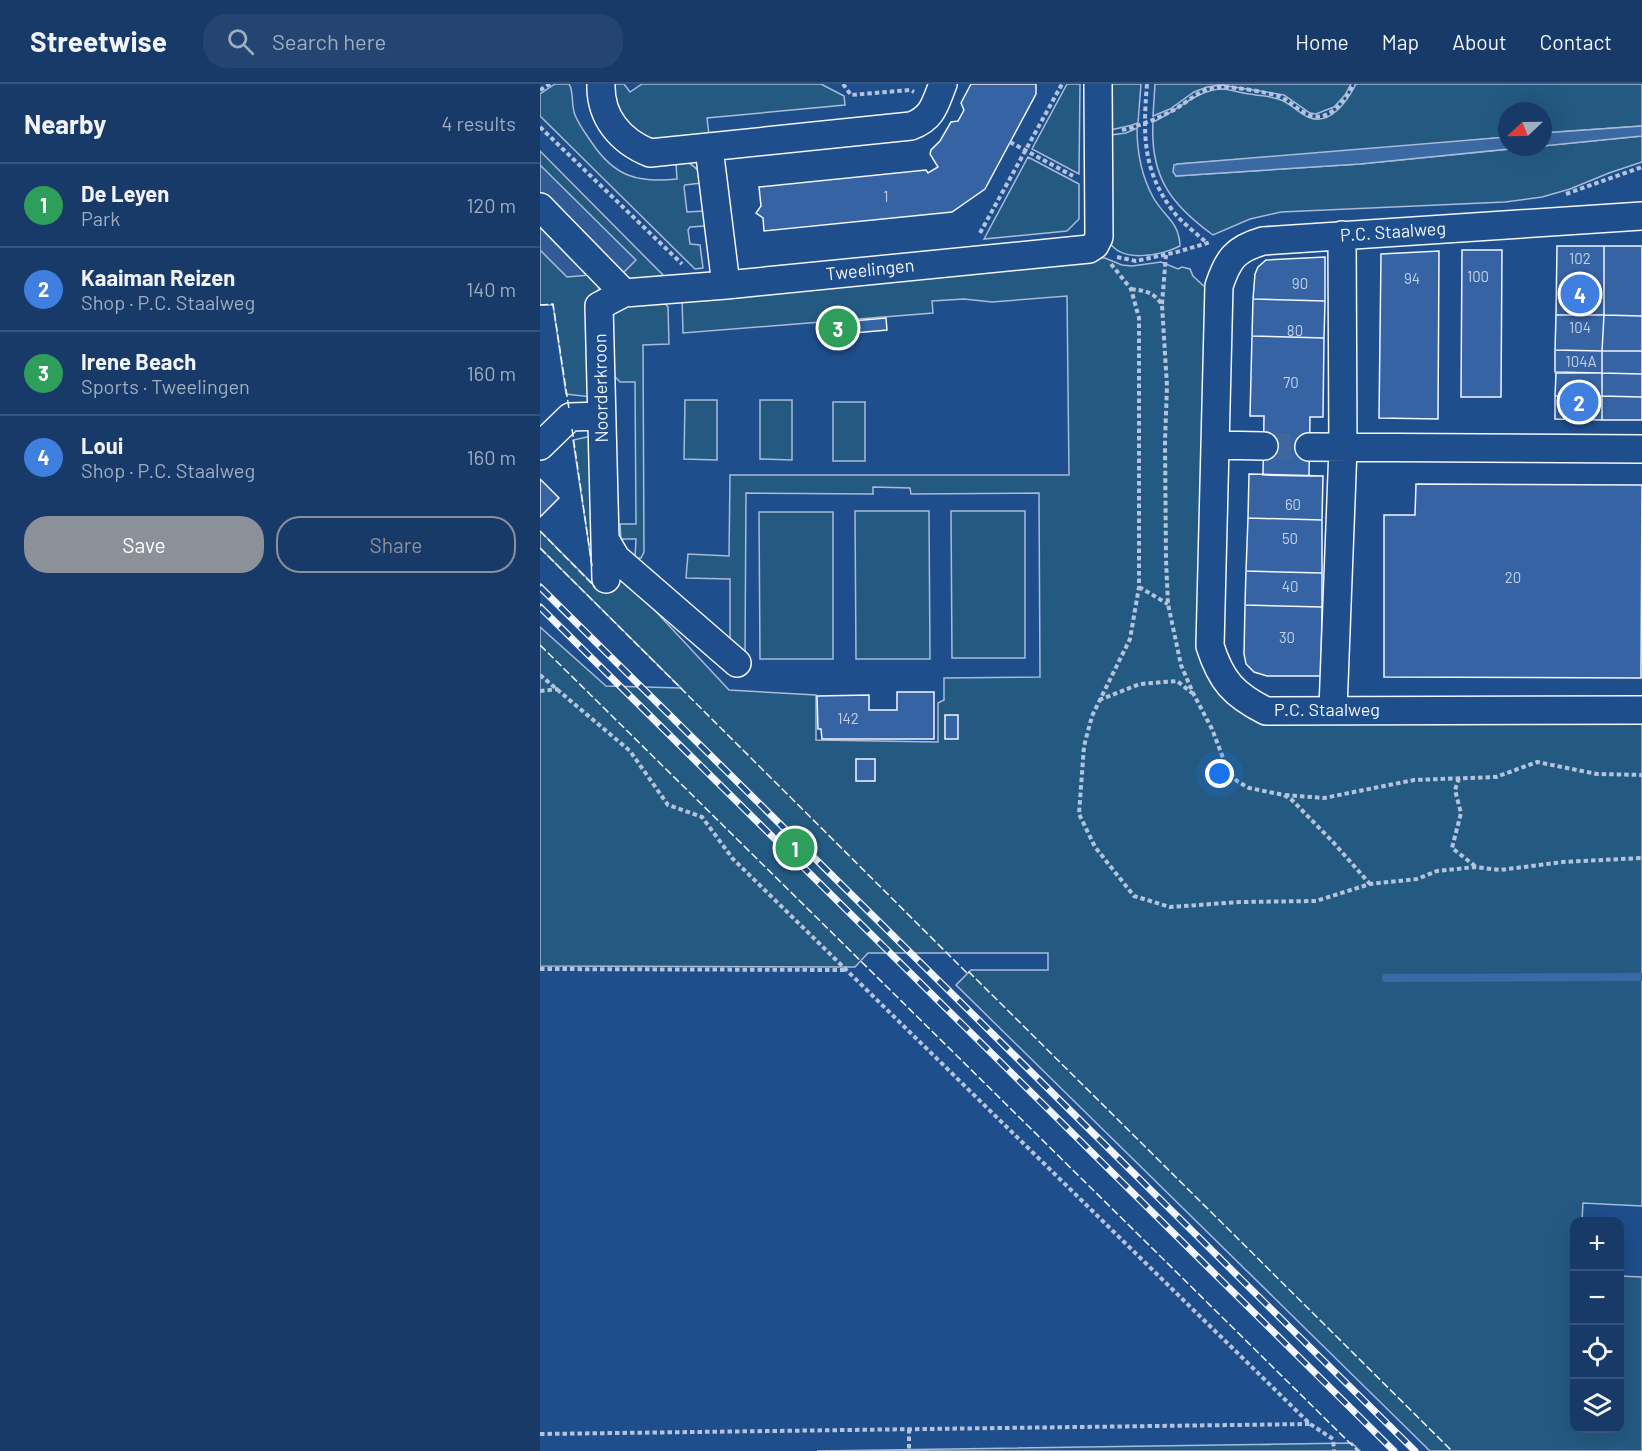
<!DOCTYPE html>
<html lang="en">
<head>
<meta charset="utf-8">
<style>
  body { margin:0; font-family:Barlow,sans-serif; background:#244571; color:#f1f3f6 }
  .controls { position:absolute; right:18px; bottom:18px; display:grid; overflow:hidden; border-radius:12px; box-shadow:0 6px 24px #0002 }
  .controls button { width:54px; height:54px; display:grid; place-items:center; padding:0; border:0; border-bottom:2px solid #36547d; background:#173a69; color:#f1f3f6; font:30px sans-serif }
  .compass { position:absolute; left:958px; top:18px; width:54px; height:54px; border-radius:50%; background:#173a69; box-shadow:0 6px 24px #0002; rotate:248deg }
  .you { position:absolute; left:680px; top:690px; width:21px; height:21px; margin:-15px; border:4px solid #fff; border-radius:50%; background:#1a73e8; box-shadow:0 0 0 9px #1a73e833 }
  .badge { display:grid; place-items:center; width:39px; height:39px; border-radius:50%; background:#8c9099; color:#fff; font-size:20px; font-weight:700 }
  .pin { position:absolute; translate:-50% -50%; border:3px solid #fff; box-shadow:0 2px 6px #0006 }
  .list { margin:0; padding:0; list-style:none }
  h2 { display:flex; justify-content:space-between; align-items:center; height:78px; margin:0; padding:0 24px; font-size:26px }
  h2 small { font-size:20px; font-weight:400; color:#9eadc0 }
  .list li { display:grid; grid-template-columns:39px 1fr auto; gap:18px; align-items:center; box-sizing:border-box; height:84px; padding:0 24px; border-top:2px solid #36547d }
  .list b { display:block; font-size:22px; white-space:nowrap }
  .list p { margin:0; font-size:20px; white-space:nowrap; color:#9eadc0 }
  .list em { font-size:20px; font-style:normal; color:#9eadc0 }
  .actions { display:flex; gap:12px; padding:18px 24px }
  .actions a { flex:1; padding:14px 0; border:2px solid #8c9099; border-radius:24px; text-align:center; font-size:21px; color:#8c9099 }
  .actions .main { background:#8c9099; color:#fff }
  .icon { flex:none; width:33px; height:33px; fill:none; stroke:currentColor; stroke-width:2; stroke-linecap:round; stroke-linejoin:round }
  .map { position:relative; flex:none; width:1102px; height:1367px; overflow:hidden }
  header { display:flex; align-items:center; gap:36px; box-sizing:border-box; height:84px; padding:0 30px; background:#173a69; border-bottom:2px solid #36547d }
  header strong { font-size:28px }
  nav { display:flex; gap:33px; margin-inline-start:auto; font-size:21px }
  .search { width:420px; height:54px; background:#244571; display:flex; align-items:center; gap:15px; box-sizing:border-box; padding:0 21px; border-radius:24px; color:#9eadc0; font-size:22px }
  main { display:flex }
  aside { flex:1; background:#173a69 }
  .map>svg:first-child { display:block }
  .green { fill:#245a82; stroke:#a8bbd7; stroke-width:1.5 }
  .parking { fill:#305b95; stroke:#a8bbd7; stroke-width:1.5 }
  .water { fill:#3b69a3; stroke:#a8bbd7; stroke-width:1.5 }
  .lines { fill:none; stroke-linecap:round; stroke-linejoin:round }
  .stream { stroke:#3b69a3; stroke-width:8 }
  .building { fill:#3563a3; stroke:#f2f6ff; stroke-width:1.5 }
  .minor-tunnel { stroke:#3f679d; stroke-width:27; stroke-dasharray:27 14; stroke-linecap:butt }
  .minor-casing { stroke:#f2f6ff; stroke-width:30 }
  .path { stroke:#b3c4dc; stroke-width:4; stroke-dasharray:4.5 3; stroke-linecap:butt }
  .minor { stroke:#1f4e8c; stroke-width:27 }
  .rail-casing { stroke:#f2f6ff; stroke-width:7 }
  .rail { stroke:#1f4e8c; stroke-width:4.5; stroke-dasharray:14; stroke-linecap:butt }
  .fence { stroke:#f2f6ff; stroke-width:1.5; stroke-dasharray:8 3; stroke-linecap:butt }
  .labels { text-anchor:middle; stroke-width:4.5; stroke-linejoin:round; paint-order:stroke }
  .number-label { font-size:15px; fill:#c3d1e8 }
  .street-label { font-size:18px; fill:#f2f6ff; stroke:#1f4e8c }
</style>
</head>
<body>
<header>
<strong>Streetwise</strong>
<div class="search"><svg class="icon" aria-label="search" viewBox="0 0 24 24"><circle cx="10" cy="10" r="6"/><path d="M15 15l6 6"/></svg>Search here</div>
<nav><a>Home</a><a>Map</a><a>About</a><a>Contact</a></nav>
</header>
<main>
<aside>
<h2>Nearby<small>4 results</small></h2>
<ul class="list">
<li><span class="badge" style="background:#2e9e5b">1</span><div><b>De Leyen</b><p>Park</p></div><em>120 m</em></li>
<li><span class="badge" style="background:#3f7fe0">2</span><div><b>Kaaiman Reizen</b><p>Shop · P.C. Staalweg</p></div><em>140 m</em></li>
<li><span class="badge" style="background:#2e9e5b">3</span><div><b>Irene Beach</b><p>Sports · Tweelingen</p></div><em>160 m</em></li>
<li><span class="badge" style="background:#3f7fe0">4</span><div><b>Loui</b><p>Shop · P.C. Staalweg</p></div><em>160 m</em></li>
</ul>
<div class="actions"><a class="main">Save</a><a>Share</a></div>
</aside>
<div class="map">
<svg width="1102" height="1367" viewBox="0 0 1102 1367">
  <rect width="100%" height="100%" fill="#1f4e8c"/>
  <path class="green" d="M15,0H29C34,7 31,22 35,31C39,41 46,50 52,59C75,93 98,99 137,95L136,79L145,77C155,82 162,88 161,99L145,101L144,103L147,128L164,127L165,142L150,143L148,146L150,160L160,161L163,184L155,185L0,32V10Z
    M74,0H84L90,8L102,0H281L304,12L305,21L167,34L169,51L118,57L102,55L76,24Z
    M527,0H540L539,90L492,65Z
    M570,0H601L598,39C588,43 580,43 571,46Z
    M615,0H811L805,11L794,23L776,30L770,29L744,11L681,1L667,3L654,8L630,25L613,32Z
    M816,0H1102V42L1003,49V27H967V53L839,65L638,80L634,81L636,92L820,80L1102,52V78L1069,89L1030,105L1002,113L965,118L741,128L710,135L673,151C630,120 610,92 613,38C636,28 657,5 683,5C692,6 701,9 710,10C720,12 732,12 741,16C751,20 759,29 768,33C790,43 808,16 816,0Z
    M597,44C597,69 601,91 613,113C624,133 639,137 640,162C621,172 578,180 568,155L571,51L586,49Z
    M0,67L124,192L64,197L49,220L51,313L26,310L13,221H0Z
    M488,73L539,100V135L527,147L444,155Z
    M549,174H565L582,181L592,182L621,178L638,185L642,183L650,185L653,192L668,206L662,578L671,599L686,616L1102,637V1122L1043,1119L1042,1137L1034,1138V1344H1080V1192L1102,1193V1367H890L416,901L431,886H508V869H328L315,883L0,882V543L66,602L141,604L0,464V447L55,502L33,356L52,352L80,489L189,606L276,611V656L398,658V619L404,616V594L500,593L499,409L371,410L370,404L333,403V410L206,409L205,573L190,570V495L146,494L148,470L189,472L190,391H529L527,212L452,218L424,215L392,217L393,229L143,249L142,215Z
    M124,218L128,223L129,260L103,261L104,468L101,474H95L96,455H81L80,440H96L95,298H80L66,283V238L78,222Z
    M145,316H177V376L144,375Z
    M220,316H252V376L220,375Z
    M293,318H325V377H293Z
    M315,427H389L390,575H316Z
    M411,427H485V574H412Z
    M219,428H293V575H220Z
    M812,1359L820,1367H277Z"/>
  <path class="parking" d="M0,81L96,176L84,188L27,193L0,166Z"/>
  <path class="water" d="M1102,42V52L1003,62V49Z
    M967,53V63H989L820,80L636,92L633,88L634,81L638,80Z"/>
  <g class="lines">
    <path class="stream" d="M846,894L1102,893"/>
  </g>
  <path class="building" d="M431,0H496V10L445,105L412,128L224,147L223,134L216,129L221,122L219,103L386,86L388,89L398,83L390,70L391,66L400,57L411,38L418,37L424,26L421,19Z
    M1017,162H1064V231H1016Z
    M1064,162H1102V232L1064,231Z
    M922,166H962L961,313H921Z
    M899,167L898,335L839,334L841,170Z
    M785,173V217L713,215L715,190L718,183L726,176Z
    M713,215L785,217L784,254L712,252Z
    M1016,231H1064L1062,267L1015,266Z
    M1064,231L1102,232V267H1062Z
    M346,234L347,246L280,252L279,240Z
    M712,252L784,254L783,333H770L769,392L723,391L724,332H710Z
    M1015,266L1062,267V289L1015,288Z
    M1062,267H1102V290L1062,289Z
    M1016,289H1062V312H1015Z
    M1062,289L1102,290V313L1062,312Z
    M1015,312H1062V336L1015,335Z
    M1062,312L1102,313V336H1062Z
    M709,390L783,392L782,436L708,434Z
    M0,395L19,414L0,433Z
    M876,400L1102,401L1101,594L844,593V431H875Z
    M708,434L782,436V489L706,487Z
    M706,487L782,489V523L705,521Z
    M705,521L782,523L781,592H727L714,588L706,580L704,570Z
    M357,608H394V655H282L281,645H278L277,612L329,611V626H357Z
    M405,631H418V655H405Z
    M316,675H335V697H316Z"/>
  <g class="lines">
    <path class="minor-tunnel" d="M724,362L769,363"/>
    <g class="minor-casing">
      <path id="minor" d="M61,0C60,33 80,57 110,69L371,42C393,34 395,20 403,0
        M169,64L186,201L549,165L555,161L559,153L558,0
        M0,123L84,209
        M1102,132L723,157C695,165 688,175 679,202L670,562C681,597 694,611 726,627L1102,626
        M675,361L724,362
        M0,362L30,333L61,332
        M769,363L1102,365
        M65,455L76,474L197,579
        M66,495L59,222L84,209L186,201
        M793,625L803,364L802,151"/>
    </g>
    <path class="path" d="M303,0L311,11L370,6L374,8
      M607,0C603,49 602,86 633,127C642,139 656,149 667,159
      M0,6L10,0
      M0,43L142,180
      M582,46C595,44 618,34 630,28C648,19 661,2 683,3C696,3 726,8 738,12C748,15 755,24 765,29C787,42 805,17 814,0
      M470,58L533,92
      M1026,110L1102,83
      M440,149L522,0
      M577,173L596,177L637,168L671,158
      M571,180L591,205L599,234V503L590,555L552,632L544,662L539,730L555,763L594,812L630,823L700,818L776,817L830,800L877,795L897,787L935,783L960,786L1023,778L1102,774
      M591,205C606,207 614,208 622,221L627,302L625,357L626,476L628,520L641,581L653,609L672,645L688,687L697,697L709,704L744,711L752,716L793,758L830,800
      M622,220L626,171
      M599,503L628,520
      M0,591L90,667L128,721L162,733L193,775L770,1340L793,1355L794,1367
      M0,607L18,605
      M559,616L600,600L637,597L652,609
      M919,694L915,706L921,729L912,764L935,782
      M745,711L784,714L874,696L956,693L997,678L1057,690L1102,691
      M0,885L306,886
      M369,1345V1367
      M0,1350L770,1340"/>
    <use href="#minor" class="minor"/>
    <g class="rail-casing">
      <path id="rail" d="M0,503L875,1367
        M0,523L854,1367"/>
    </g>
    <use href="#rail" class="rail"/>
    <path class="fence" d="M0,221L13,220L29,325
      M32,345L52,482
      M0,447L55,503
      M0,464L428,890L429,888L912,1367
      M0,561L818,1367"/>
  </g>
  <g class="labels">
    <g class="number-label">
      <text x="346" y="118">1</text>
      <text x="1040" y="180">102</text>
      <text x="938" y="198">100</text>
      <text x="872" y="200">94</text>
      <text x="760" y="205">90</text>
      <text x="1040" y="249">104</text>
      <text x="755" y="252">80</text>
      <text x="1041" y="283">104A</text>
      <text x="751" y="304">70</text>
      <text x="753" y="426">60</text>
      <text x="750" y="460">50</text>
      <text x="973" y="499">20</text>
      <text x="750" y="508">40</text>
      <text x="747" y="559">30</text>
      <text x="308" y="640">142</text>
    </g>
    <g class="street-label">
      <text transform="translate(853 148) rotate(-4)" y="6">P.C. Staalweg</text>
      <text transform="translate(330 186) rotate(-6)" y="6">Tweelingen</text>
      <text transform="translate(61 304) rotate(-91)" y="6">Noorderkroon</text>
      <text x="787" y="632">P.C. Staalweg</text>
    </g>
  </g>
</svg>
<div class="controls">
<button>+</button>
<button>−</button>
<button><svg class="icon" aria-label="locate" viewBox="0 0 24 24"><circle cx="12" cy="12" r="6"/><path d="M12 2v4M12 18v4M2 12h4M18 12h4"/></svg></button>
<button><svg class="icon" aria-label="layers" viewBox="0 0 24 24"><path d="M12 4l9 5-9 5-9-5zM3 14l9 5 9-5"/></svg></button>
</div>
<svg class="compass" viewBox="-18 -18 36 36"><path d="M0-13l5 13h-10z" fill="#e53935"/><path d="M0 13l5-13h-10z" fill="#9eadc0"/></svg>
<div class="you"></div>
<div class="pin badge" style="left:255px;top:764px;background:#2e9e5b">1</div>
<div class="pin badge" style="left:1039px;top:318px;background:#3f7fe0">2</div>
<div class="pin badge" style="left:298px;top:244px;background:#2e9e5b">3</div>
<div class="pin badge" style="left:1040px;top:210px;background:#3f7fe0">4</div>
</div>
</main>
</body>
</html>
